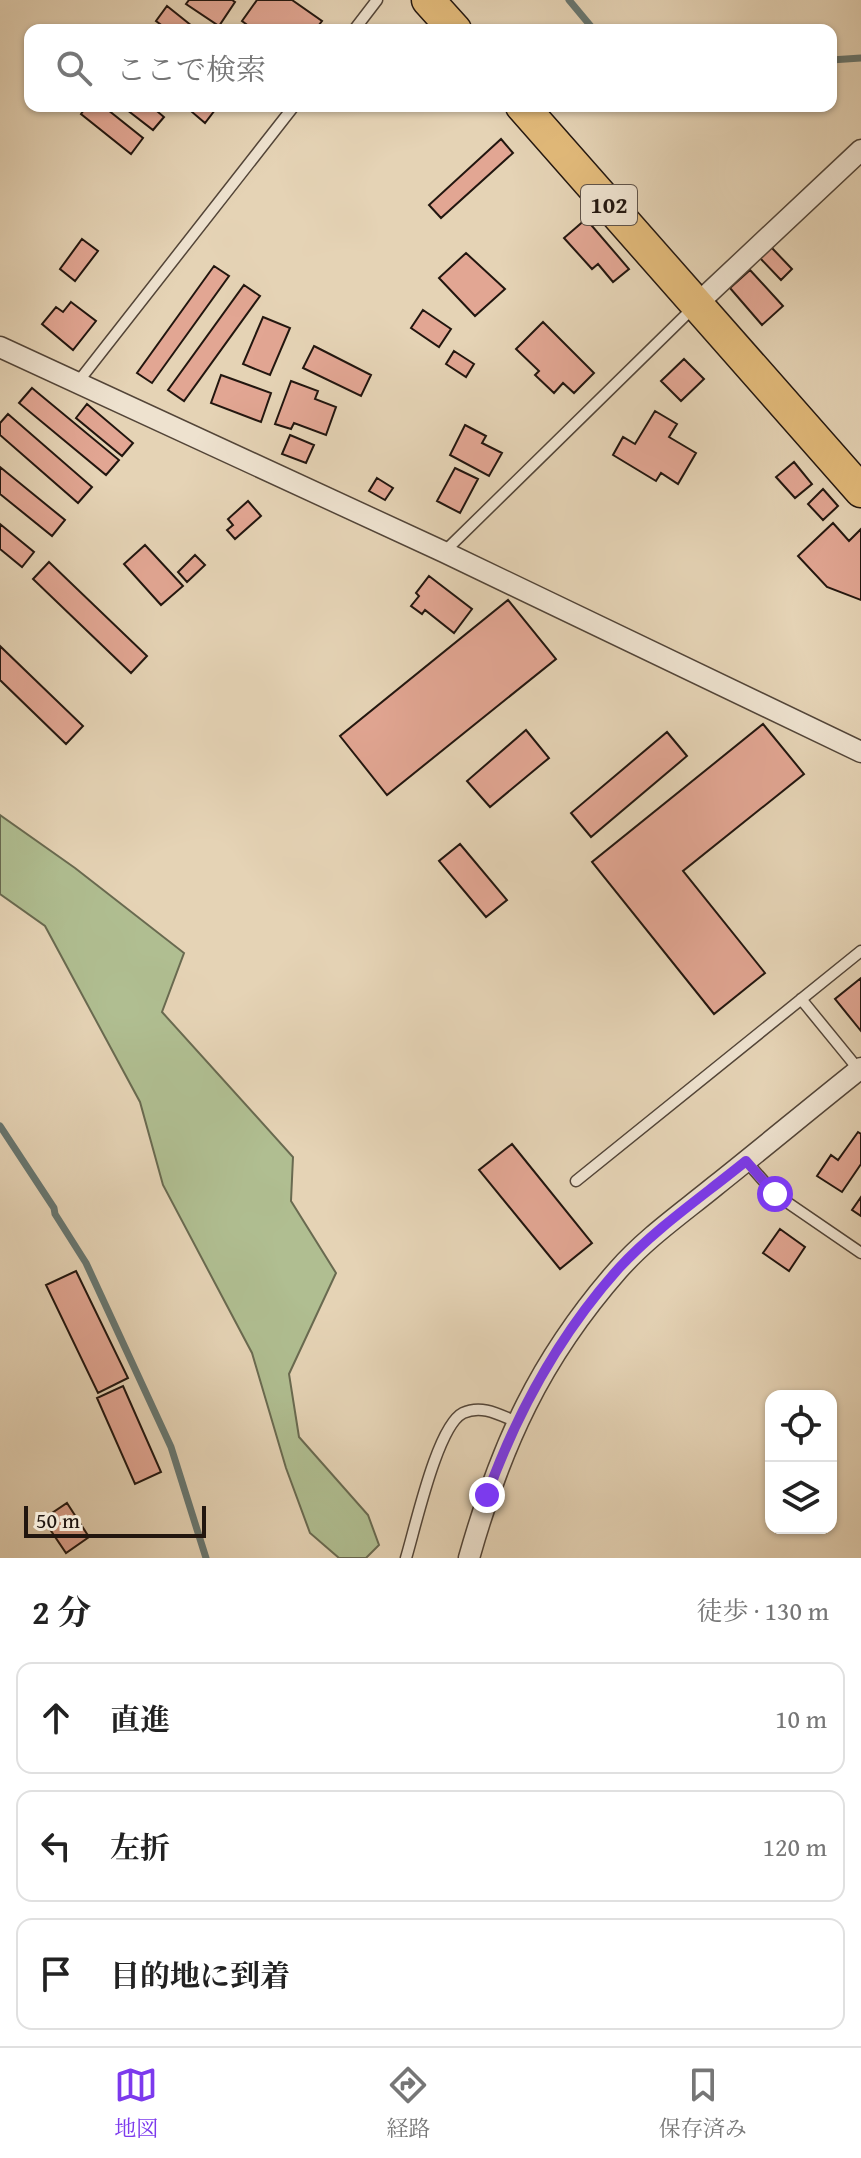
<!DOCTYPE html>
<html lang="ja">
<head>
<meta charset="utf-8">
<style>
  body { margin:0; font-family:"Gentium Book Plus","Noto Serif JP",serif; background:#f2f2f2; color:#222 }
  .controls { position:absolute; right:24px; bottom:24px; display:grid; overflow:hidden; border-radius:16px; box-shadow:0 2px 6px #0004 }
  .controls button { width:72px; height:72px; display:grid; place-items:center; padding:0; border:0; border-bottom:2px solid #e0e0e0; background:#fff; color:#222; font:40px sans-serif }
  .scale { position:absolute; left:24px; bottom:20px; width:182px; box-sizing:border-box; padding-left:8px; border:4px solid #22160f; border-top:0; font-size:22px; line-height:28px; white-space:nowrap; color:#22160f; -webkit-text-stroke:6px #eee2cf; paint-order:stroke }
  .stop { position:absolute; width:24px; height:24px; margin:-18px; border:6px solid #7c3aed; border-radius:50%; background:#fff }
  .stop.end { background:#7c3aed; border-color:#fff; box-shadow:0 2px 8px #0008 }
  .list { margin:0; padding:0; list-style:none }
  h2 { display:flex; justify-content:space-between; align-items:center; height:104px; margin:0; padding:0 32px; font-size:34px }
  h2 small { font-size:26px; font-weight:400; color:#767676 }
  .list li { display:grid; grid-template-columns:52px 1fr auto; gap:24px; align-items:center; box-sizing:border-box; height:112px; margin:0 16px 16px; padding:0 16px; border:2px solid #e0e0e0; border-radius:16px }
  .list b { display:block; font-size:30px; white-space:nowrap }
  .list em { font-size:26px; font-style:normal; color:#767676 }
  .icon { flex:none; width:44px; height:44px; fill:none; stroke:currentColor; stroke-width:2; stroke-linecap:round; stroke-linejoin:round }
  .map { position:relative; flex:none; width:861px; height:1558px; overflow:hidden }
  .search { position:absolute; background:#fff; box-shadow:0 2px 6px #0004; left:24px; right:24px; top:24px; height:88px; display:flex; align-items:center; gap:20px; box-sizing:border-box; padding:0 28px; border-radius:16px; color:#767676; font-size:30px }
  .sheet { height:488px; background:#fff }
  nav { display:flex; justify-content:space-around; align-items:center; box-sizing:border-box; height:112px; border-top:2px solid #e0e0e0; background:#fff; font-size:22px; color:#767676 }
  nav a { display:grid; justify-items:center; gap:4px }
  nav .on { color:#7c3aed }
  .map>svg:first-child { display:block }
  .green { fill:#b0be91; stroke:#696a50; stroke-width:2 }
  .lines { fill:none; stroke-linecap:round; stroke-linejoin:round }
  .stream { stroke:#687771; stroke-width:7 }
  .building { fill:#e2a693; stroke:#22160f; stroke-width:2 }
  .service-casing { stroke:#534538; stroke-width:13 }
  .minor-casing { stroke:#534538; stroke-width:23 }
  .trunk-casing { stroke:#22160f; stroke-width:35 }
  .service { stroke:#eee2cf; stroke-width:10 }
  .minor { stroke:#eee2cf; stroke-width:20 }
  .trunk { stroke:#e2ba7a; stroke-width:32 }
  .route { stroke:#7c3aed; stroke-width:10 }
  .labels { text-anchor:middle; stroke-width:8; stroke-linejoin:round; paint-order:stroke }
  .shield { fill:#eee2cf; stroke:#5f5349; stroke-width:2 }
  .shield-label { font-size:24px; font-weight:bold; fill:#22160f }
</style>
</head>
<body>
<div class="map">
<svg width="861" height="1558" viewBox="0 0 861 1558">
  <rect width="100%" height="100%" fill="#e5d3b5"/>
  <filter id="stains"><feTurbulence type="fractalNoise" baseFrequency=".0025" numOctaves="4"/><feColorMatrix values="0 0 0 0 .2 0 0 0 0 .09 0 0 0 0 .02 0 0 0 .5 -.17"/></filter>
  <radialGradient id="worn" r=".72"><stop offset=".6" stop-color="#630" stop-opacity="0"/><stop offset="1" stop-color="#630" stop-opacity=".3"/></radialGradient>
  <path class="green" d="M0,815L75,868L184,953L162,1012L293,1157L291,1201L336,1273L289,1374L299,1437L368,1515L379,1545L366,1558H339L310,1533L286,1468L252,1353L163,1185L140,1102L45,926L0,894Z"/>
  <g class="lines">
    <path class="stream" d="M569,0L594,30
      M831,60L861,58
      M0,1126L54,1208L55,1214L86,1263L171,1447L206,1558"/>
  </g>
  <path class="building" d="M189,0H232L235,2L219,26L186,4Z
    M257,0H292L322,21L315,30H254L242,21Z
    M167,6L197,30H168L156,21Z
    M87,106H103L143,138L131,154L81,114Z
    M122,106H151L164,117L153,130Z
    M197,106H218L205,123L192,112Z
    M501,139L513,153L441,218L429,205Z
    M586,219L629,269L613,282L598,264L592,269L564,238Z
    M82,239L98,251L75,281L60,269Z
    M771,247L792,269L781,280L760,258Z
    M466,253L505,289L475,316L439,278Z
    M214,266L229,276L152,383L137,373Z
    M750,270L783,306L762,325L730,288Z
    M244,285L260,296L184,401L168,390Z
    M71,302L96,321L73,350L42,324L56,307L63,312Z
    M423,310L451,329L439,347L411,328Z
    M263,317L290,328L270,375L243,364Z
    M543,322L594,373L574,393L563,383L554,393L535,375L539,371L516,349Z
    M314,346L371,375L361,396L303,368Z
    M454,351L474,364L466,377L446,364Z
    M684,359L704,379L681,401L661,381Z
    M221,375L271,393L261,422L211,403Z
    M291,381L318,391L315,399L336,407L326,435L294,423L291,429L275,424Z
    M32,388L119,460L106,475L19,403Z
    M87,404L133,443L122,456L76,418Z
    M655,411L677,424L669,437L696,453L678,484L661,473L656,481L613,455L623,437L635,444Z
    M8,414L92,487L78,503L0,435V423Z
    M465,425L486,436L482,443L502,453L489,476L450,455Z
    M290,435L314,445L306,463L282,454Z
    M794,462L812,484L795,498L776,477Z
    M0,467L65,520L52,536L0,494Z
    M455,468L478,479L460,513L437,501Z
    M377,478L393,488L385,500L369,491Z
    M823,489L838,506L823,520L808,504Z
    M248,501L261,516L235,539L227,530L233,525L228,519Z
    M833,523L849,541L861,529V600L827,587L798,556Z
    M0,524L34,552L22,567L0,549Z
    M145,545L183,586L161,605L124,564Z
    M195,555L205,565L187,582L178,572Z
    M49,562L147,656L131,673L33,579Z
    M429,576L472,609L454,633L425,610L422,614L411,606L419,596L416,593Z
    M508,600L556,659L387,795L340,736Z
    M0,646L83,726L66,744L0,680Z
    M763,724L804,774L683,871L765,973L714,1014L592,862Z
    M526,730L549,758L490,807L467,781Z
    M667,732L687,756L591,837L571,813Z
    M460,844L507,900L486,917L439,861Z
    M861,978V1031L835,999Z
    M858,1132L861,1134V1164L842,1192L817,1176L831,1155L838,1160Z
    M512,1144L592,1243L560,1269L479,1170Z
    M861,1197V1216L852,1210Z
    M780,1229L805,1247L789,1271L763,1253Z
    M76,1271L128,1378L98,1393L46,1285Z
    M123,1386L161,1472L135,1484L97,1398Z
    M67,1503L89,1537L66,1553L43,1519Z"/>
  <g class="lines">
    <g class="service-casing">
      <path id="service" d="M354,30L377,0
        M78,382L294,106
        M444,552L694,307
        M801,999L859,1070
        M746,1161L775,1194L861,1253
        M576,1181L861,951
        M406,1558C415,1529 437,1426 463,1413C482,1404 500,1415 517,1422"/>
    </g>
    <g class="minor-casing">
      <path id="minor" d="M697,304L861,150
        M0,347L444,552L861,752
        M469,1558C501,1445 540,1359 618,1270C646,1238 682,1213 715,1186C764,1147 812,1107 861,1068"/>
    </g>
    <g class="trunk-casing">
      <path id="trunk" d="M428,0L455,30
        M522,106L861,491"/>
    </g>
    <use href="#service" class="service"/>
    <use href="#minor" class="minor"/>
    <use href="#trunk" class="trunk"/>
  </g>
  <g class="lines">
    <path class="route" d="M487,1495C517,1412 560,1334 619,1268C656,1228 703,1196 746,1161L775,1194"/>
  </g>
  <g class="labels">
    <rect class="shield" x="581" y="185" width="56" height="40" rx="6"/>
    <g class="shield-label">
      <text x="609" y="213">102</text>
    </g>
  </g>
  <rect width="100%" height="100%" filter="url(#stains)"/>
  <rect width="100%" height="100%" fill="url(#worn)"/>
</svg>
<div class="controls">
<button><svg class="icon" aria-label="locate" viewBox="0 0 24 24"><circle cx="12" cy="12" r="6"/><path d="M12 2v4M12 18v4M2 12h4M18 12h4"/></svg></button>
<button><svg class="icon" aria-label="layers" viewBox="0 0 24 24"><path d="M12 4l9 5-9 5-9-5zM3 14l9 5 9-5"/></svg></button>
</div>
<div class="scale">50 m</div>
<div class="stop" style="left:775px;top:1194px"></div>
<div class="stop end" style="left:487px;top:1495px"></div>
<div class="search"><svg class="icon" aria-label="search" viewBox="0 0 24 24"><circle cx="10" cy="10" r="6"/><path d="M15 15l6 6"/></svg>ここで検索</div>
</div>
<section class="sheet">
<h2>2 分<small>徒歩 · 130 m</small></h2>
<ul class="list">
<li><svg class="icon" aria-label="ahead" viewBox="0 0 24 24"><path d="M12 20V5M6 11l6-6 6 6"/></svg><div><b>直進</b></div><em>10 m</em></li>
<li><svg class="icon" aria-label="left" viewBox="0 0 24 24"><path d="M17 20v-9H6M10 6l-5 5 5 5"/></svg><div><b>左折</b></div><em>120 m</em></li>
<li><svg class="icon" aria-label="arrive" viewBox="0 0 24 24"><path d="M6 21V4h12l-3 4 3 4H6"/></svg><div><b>目的地に到着</b></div></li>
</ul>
</section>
<nav>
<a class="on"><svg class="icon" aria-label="map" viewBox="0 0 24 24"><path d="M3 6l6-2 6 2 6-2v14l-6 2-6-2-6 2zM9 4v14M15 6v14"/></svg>地図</a>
<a><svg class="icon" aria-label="directions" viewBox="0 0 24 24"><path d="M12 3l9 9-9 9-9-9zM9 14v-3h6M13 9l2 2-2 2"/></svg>経路</a>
<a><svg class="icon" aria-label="saved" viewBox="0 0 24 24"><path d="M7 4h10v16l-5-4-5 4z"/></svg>保存済み</a>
</nav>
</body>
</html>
